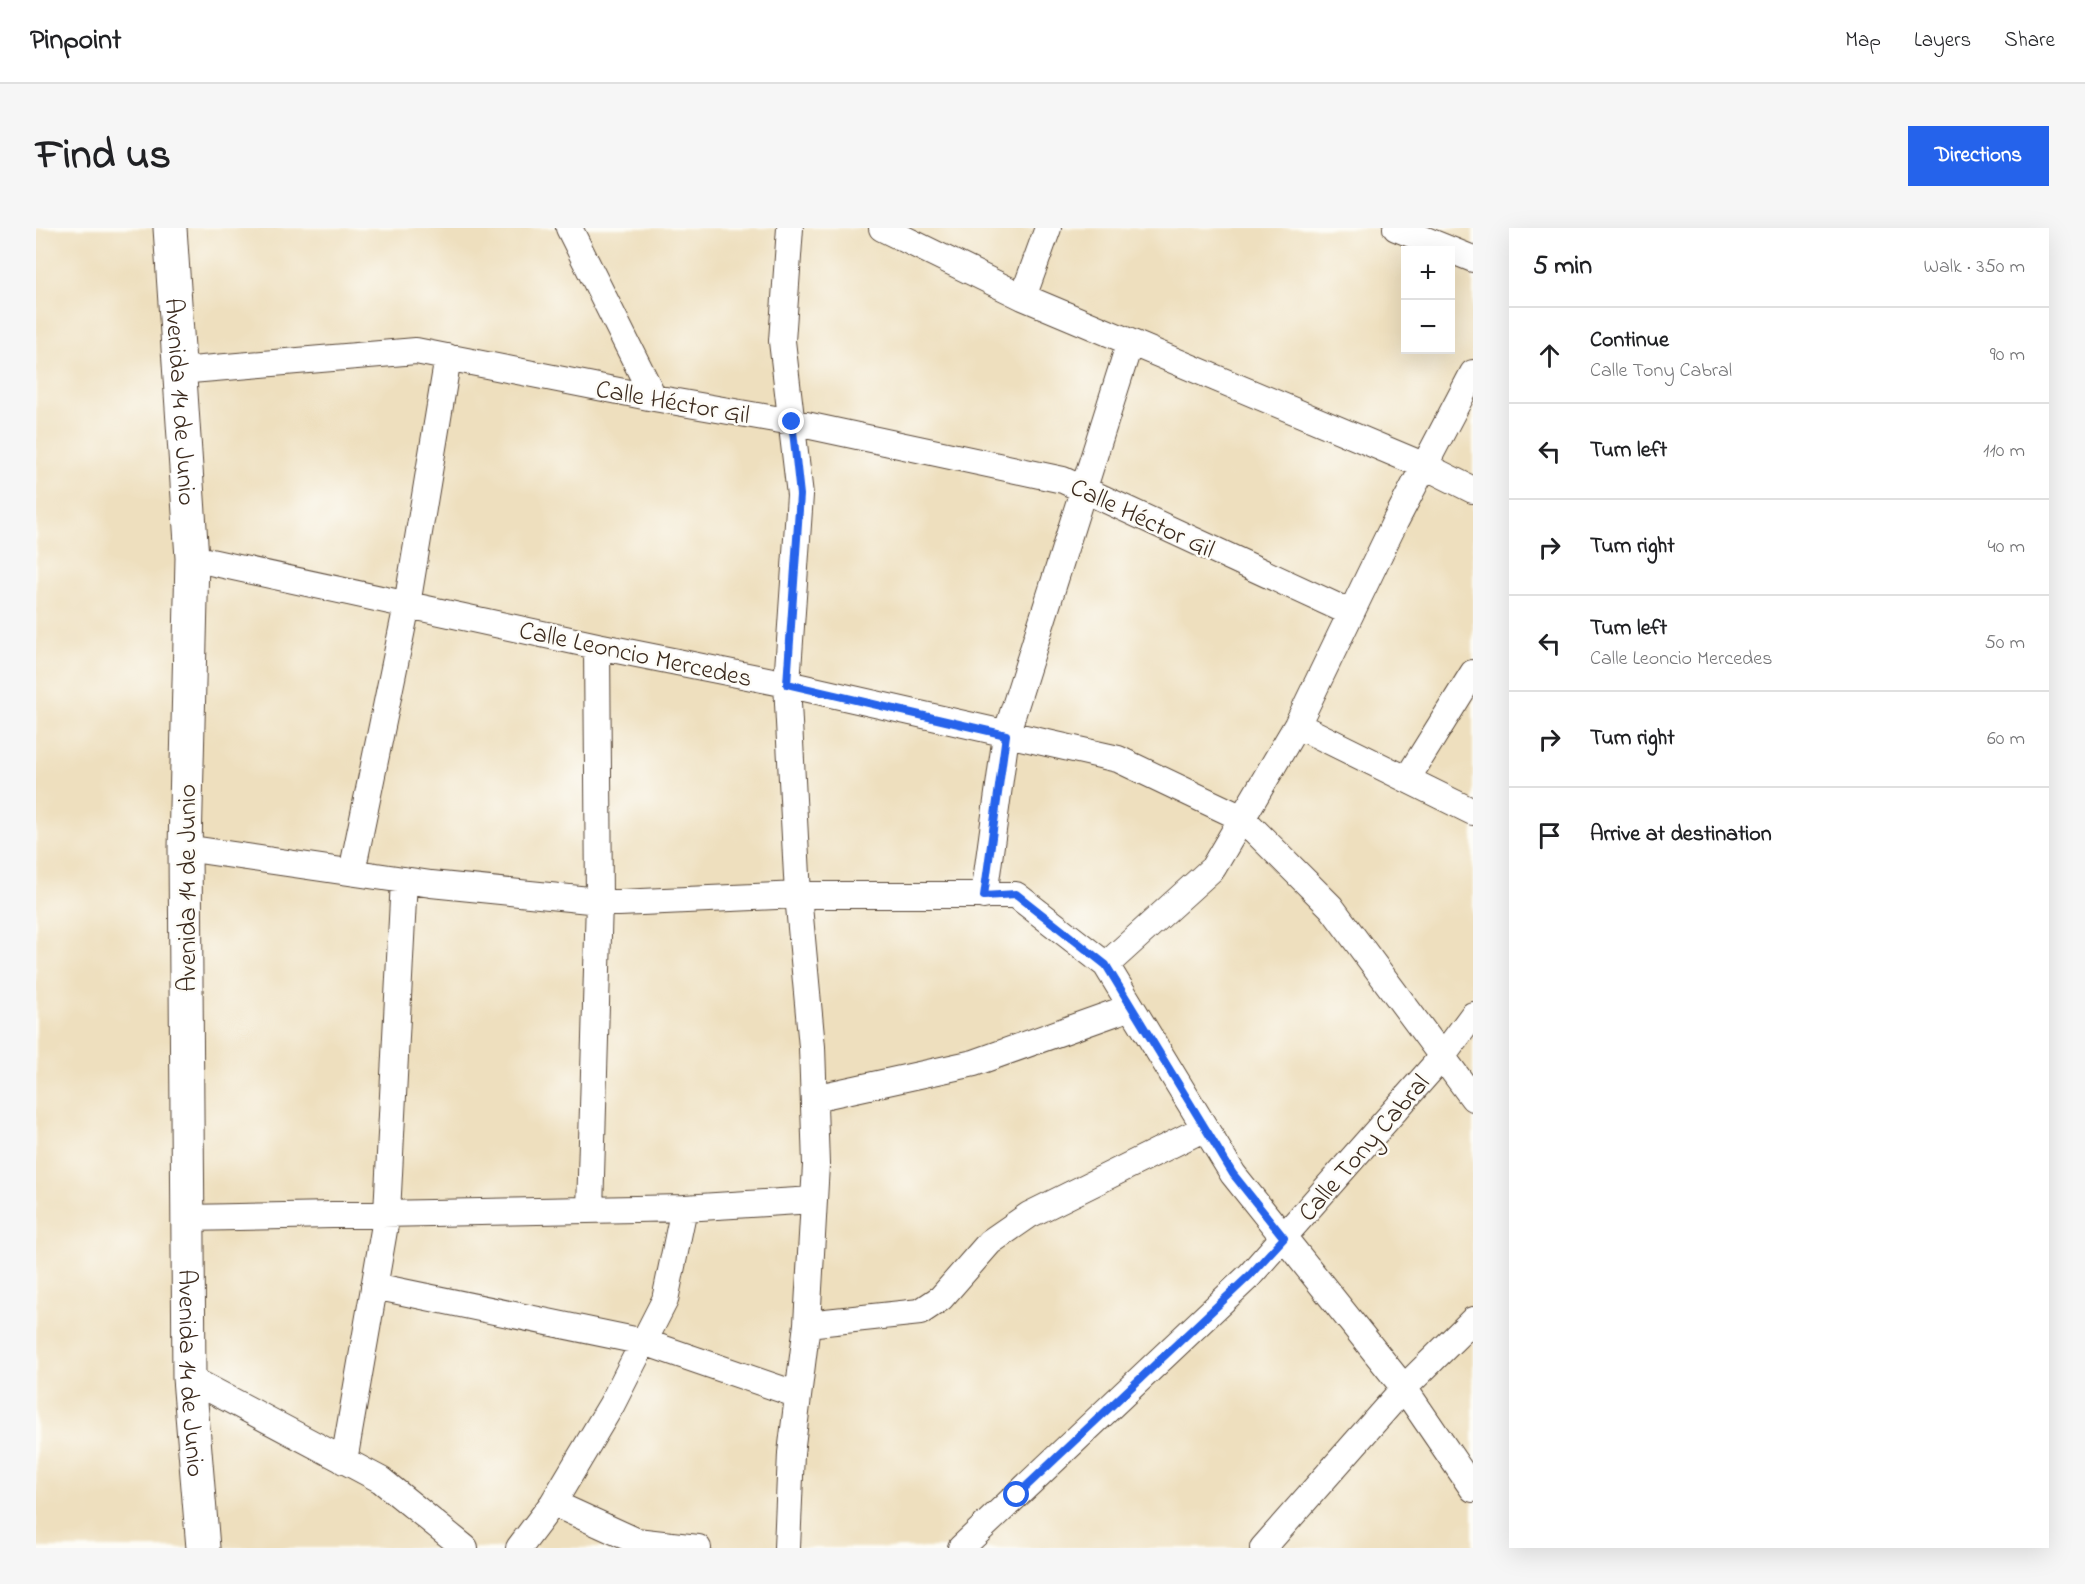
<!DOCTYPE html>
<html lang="en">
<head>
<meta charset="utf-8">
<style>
  body { margin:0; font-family:"Indie Flower",sans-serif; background:#f6f6f6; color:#202124 }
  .controls { position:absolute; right:18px; top:18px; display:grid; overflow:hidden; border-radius:0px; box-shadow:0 6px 24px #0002 }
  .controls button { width:54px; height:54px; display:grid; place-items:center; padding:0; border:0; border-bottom:2px solid #e0e0e0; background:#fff; color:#202124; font:30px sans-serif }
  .stop { position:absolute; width:18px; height:18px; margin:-14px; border:4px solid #2563eb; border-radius:50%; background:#fff }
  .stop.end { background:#2563eb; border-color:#fff; box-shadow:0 2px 6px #0008 }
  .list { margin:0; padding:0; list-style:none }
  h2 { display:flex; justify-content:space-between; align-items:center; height:78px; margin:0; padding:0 24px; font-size:26px }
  h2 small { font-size:20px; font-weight:400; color:#757577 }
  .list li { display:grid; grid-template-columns:39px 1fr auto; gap:18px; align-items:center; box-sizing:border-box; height:96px; padding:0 24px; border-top:2px solid #e0e0e0 }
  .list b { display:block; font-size:22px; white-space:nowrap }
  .list p { margin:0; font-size:20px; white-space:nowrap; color:#757577 }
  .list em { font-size:20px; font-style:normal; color:#757577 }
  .icon { flex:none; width:33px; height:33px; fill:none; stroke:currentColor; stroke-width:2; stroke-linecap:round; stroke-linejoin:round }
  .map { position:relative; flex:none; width:1437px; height:1320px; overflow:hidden; border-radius:0px }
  header { display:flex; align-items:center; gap:36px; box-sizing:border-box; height:84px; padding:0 30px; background:#fff; border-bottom:2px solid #e0e0e0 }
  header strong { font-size:28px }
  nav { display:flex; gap:33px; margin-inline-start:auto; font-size:21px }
  .intro { display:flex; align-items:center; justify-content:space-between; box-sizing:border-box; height:144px; padding:0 36px }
  h1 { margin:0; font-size:42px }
  .button { padding:15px 27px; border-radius:0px; background:#2563eb; color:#fff; font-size:21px; font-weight:700 }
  main { display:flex; gap:36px; padding:0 36px }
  aside { flex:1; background:#fff; border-radius:0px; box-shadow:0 6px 24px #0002 }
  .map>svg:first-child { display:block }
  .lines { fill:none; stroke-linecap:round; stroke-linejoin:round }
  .minor-casing { stroke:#564536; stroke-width:28 }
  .tertiary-casing { stroke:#564536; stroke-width:35 }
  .minor { stroke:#fff; stroke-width:26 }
  .tertiary { stroke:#fff; stroke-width:33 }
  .route { stroke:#2563eb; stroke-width:8 }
  .labels { text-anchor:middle; stroke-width:5; stroke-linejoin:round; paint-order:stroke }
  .street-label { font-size:26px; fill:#3b2a1e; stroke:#fdfcf7 }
</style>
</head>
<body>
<header>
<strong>Pinpoint</strong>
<nav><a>Map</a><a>Layers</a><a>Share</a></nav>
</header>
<div class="intro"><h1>Find us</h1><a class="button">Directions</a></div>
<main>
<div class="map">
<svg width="1437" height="1320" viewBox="0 0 1437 1320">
  <rect width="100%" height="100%" fill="#fdfcf7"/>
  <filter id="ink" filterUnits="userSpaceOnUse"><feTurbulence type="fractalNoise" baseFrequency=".0167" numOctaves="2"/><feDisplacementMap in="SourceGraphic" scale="12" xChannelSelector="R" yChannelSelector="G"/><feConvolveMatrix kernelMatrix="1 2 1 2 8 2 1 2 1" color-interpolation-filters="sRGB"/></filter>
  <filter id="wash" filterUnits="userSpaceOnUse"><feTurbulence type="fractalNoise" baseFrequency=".008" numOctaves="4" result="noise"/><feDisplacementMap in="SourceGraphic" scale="24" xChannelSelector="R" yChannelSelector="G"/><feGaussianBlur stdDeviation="1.35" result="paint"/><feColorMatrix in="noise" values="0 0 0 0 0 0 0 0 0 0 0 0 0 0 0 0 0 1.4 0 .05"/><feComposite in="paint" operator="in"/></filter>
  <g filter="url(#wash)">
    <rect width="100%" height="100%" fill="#eedfbe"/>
  </g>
  <g filter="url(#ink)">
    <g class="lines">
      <g class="minor-casing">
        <path id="minor" d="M533,0L618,170
          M846,0L987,69L1389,238L1437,262
          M1360,0L1437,31
          M987,69L1012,0
          M143,143L380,123L618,170L756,194L1027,252L1315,385
          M156,330L561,418L751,456L1082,531L1206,590L1295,679L1437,870
          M1261,497L1437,584
          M1371,551L1437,445
          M149,620L395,656L583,675L762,667H980L1070,737L1197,946L1368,1160L1437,1261
          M316,644L371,377L412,129
          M948,668L970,507L1094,114
          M1070,737L1177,640L1261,497L1359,294L1437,145
          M778,870L938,835L1095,779
          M554,982L563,673L561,418
          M152,990L648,980L778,972
          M338,1058L608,1114L762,1167
          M771,1096L884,1084L905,1070L954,1014L993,987L1169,900
          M153,1150L345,1252L429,1320
          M308,1233L351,985L368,652
          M517,1275L600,1313L662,1320
          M483,1320L517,1275L576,1176L629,1072L648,980
          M751,1320L755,1225L771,1096L780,937L776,819L762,667L751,456L764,267L746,113L754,0
          M925,1320L1214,1047L1406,829L1437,787
          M1227,1320L1368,1160L1437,1092"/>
      </g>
      <g class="tertiary-casing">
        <g id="tertiary">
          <path id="s1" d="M134,0L156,330L149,620L153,1150L167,1320"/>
        </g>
      </g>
      <use href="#minor" class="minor"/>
      <use href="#tertiary" class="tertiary"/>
    </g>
  </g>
  <g class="lines" filter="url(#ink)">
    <path class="route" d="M756,194L764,267L751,456L970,507L948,668L980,666L1070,737L1197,946L1248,1010L1214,1047L981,1267"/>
  </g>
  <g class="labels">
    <g class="street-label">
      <text transform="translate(637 173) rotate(10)" y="9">Calle Héctor Gil</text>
      <text dy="9" stroke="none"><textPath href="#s1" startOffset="174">Avenida 14 de Junio</textPath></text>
      <text transform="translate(1107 289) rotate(25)" y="9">Calle Héctor Gil</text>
      <text transform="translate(600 425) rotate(12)" y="9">Calle Leoncio Mercedes</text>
      <text transform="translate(150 660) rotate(-90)" y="9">Avenida 14 de Junio</text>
      <text transform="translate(1327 919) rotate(-49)" y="9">Calle Tony Cabral</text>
      <text dy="9" stroke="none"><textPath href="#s1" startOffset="1146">Avenida 14 de Junio</textPath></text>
    </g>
  </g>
</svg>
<div class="controls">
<button>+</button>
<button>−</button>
</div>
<div class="stop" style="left:981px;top:1267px"></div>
<div class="stop end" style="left:756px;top:194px"></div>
</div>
<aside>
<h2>5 min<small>Walk · 350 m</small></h2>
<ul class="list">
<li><svg class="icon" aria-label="ahead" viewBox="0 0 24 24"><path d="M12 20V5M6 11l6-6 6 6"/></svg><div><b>Continue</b><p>Calle Tony Cabral</p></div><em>90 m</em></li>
<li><svg class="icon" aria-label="left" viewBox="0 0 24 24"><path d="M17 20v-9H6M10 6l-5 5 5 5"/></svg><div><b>Turn left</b></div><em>110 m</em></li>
<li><svg class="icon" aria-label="right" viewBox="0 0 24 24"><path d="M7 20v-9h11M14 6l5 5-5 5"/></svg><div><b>Turn right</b></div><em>40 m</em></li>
<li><svg class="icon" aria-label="left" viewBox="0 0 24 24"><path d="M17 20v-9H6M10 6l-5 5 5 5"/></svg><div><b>Turn left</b><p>Calle Leoncio Mercedes</p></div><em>50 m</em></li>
<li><svg class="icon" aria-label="right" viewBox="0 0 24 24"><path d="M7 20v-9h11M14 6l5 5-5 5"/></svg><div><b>Turn right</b></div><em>60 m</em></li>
<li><svg class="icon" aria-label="arrive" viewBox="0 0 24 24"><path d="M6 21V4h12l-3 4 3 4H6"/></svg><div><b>Arrive at destination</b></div></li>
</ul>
</aside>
</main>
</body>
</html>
